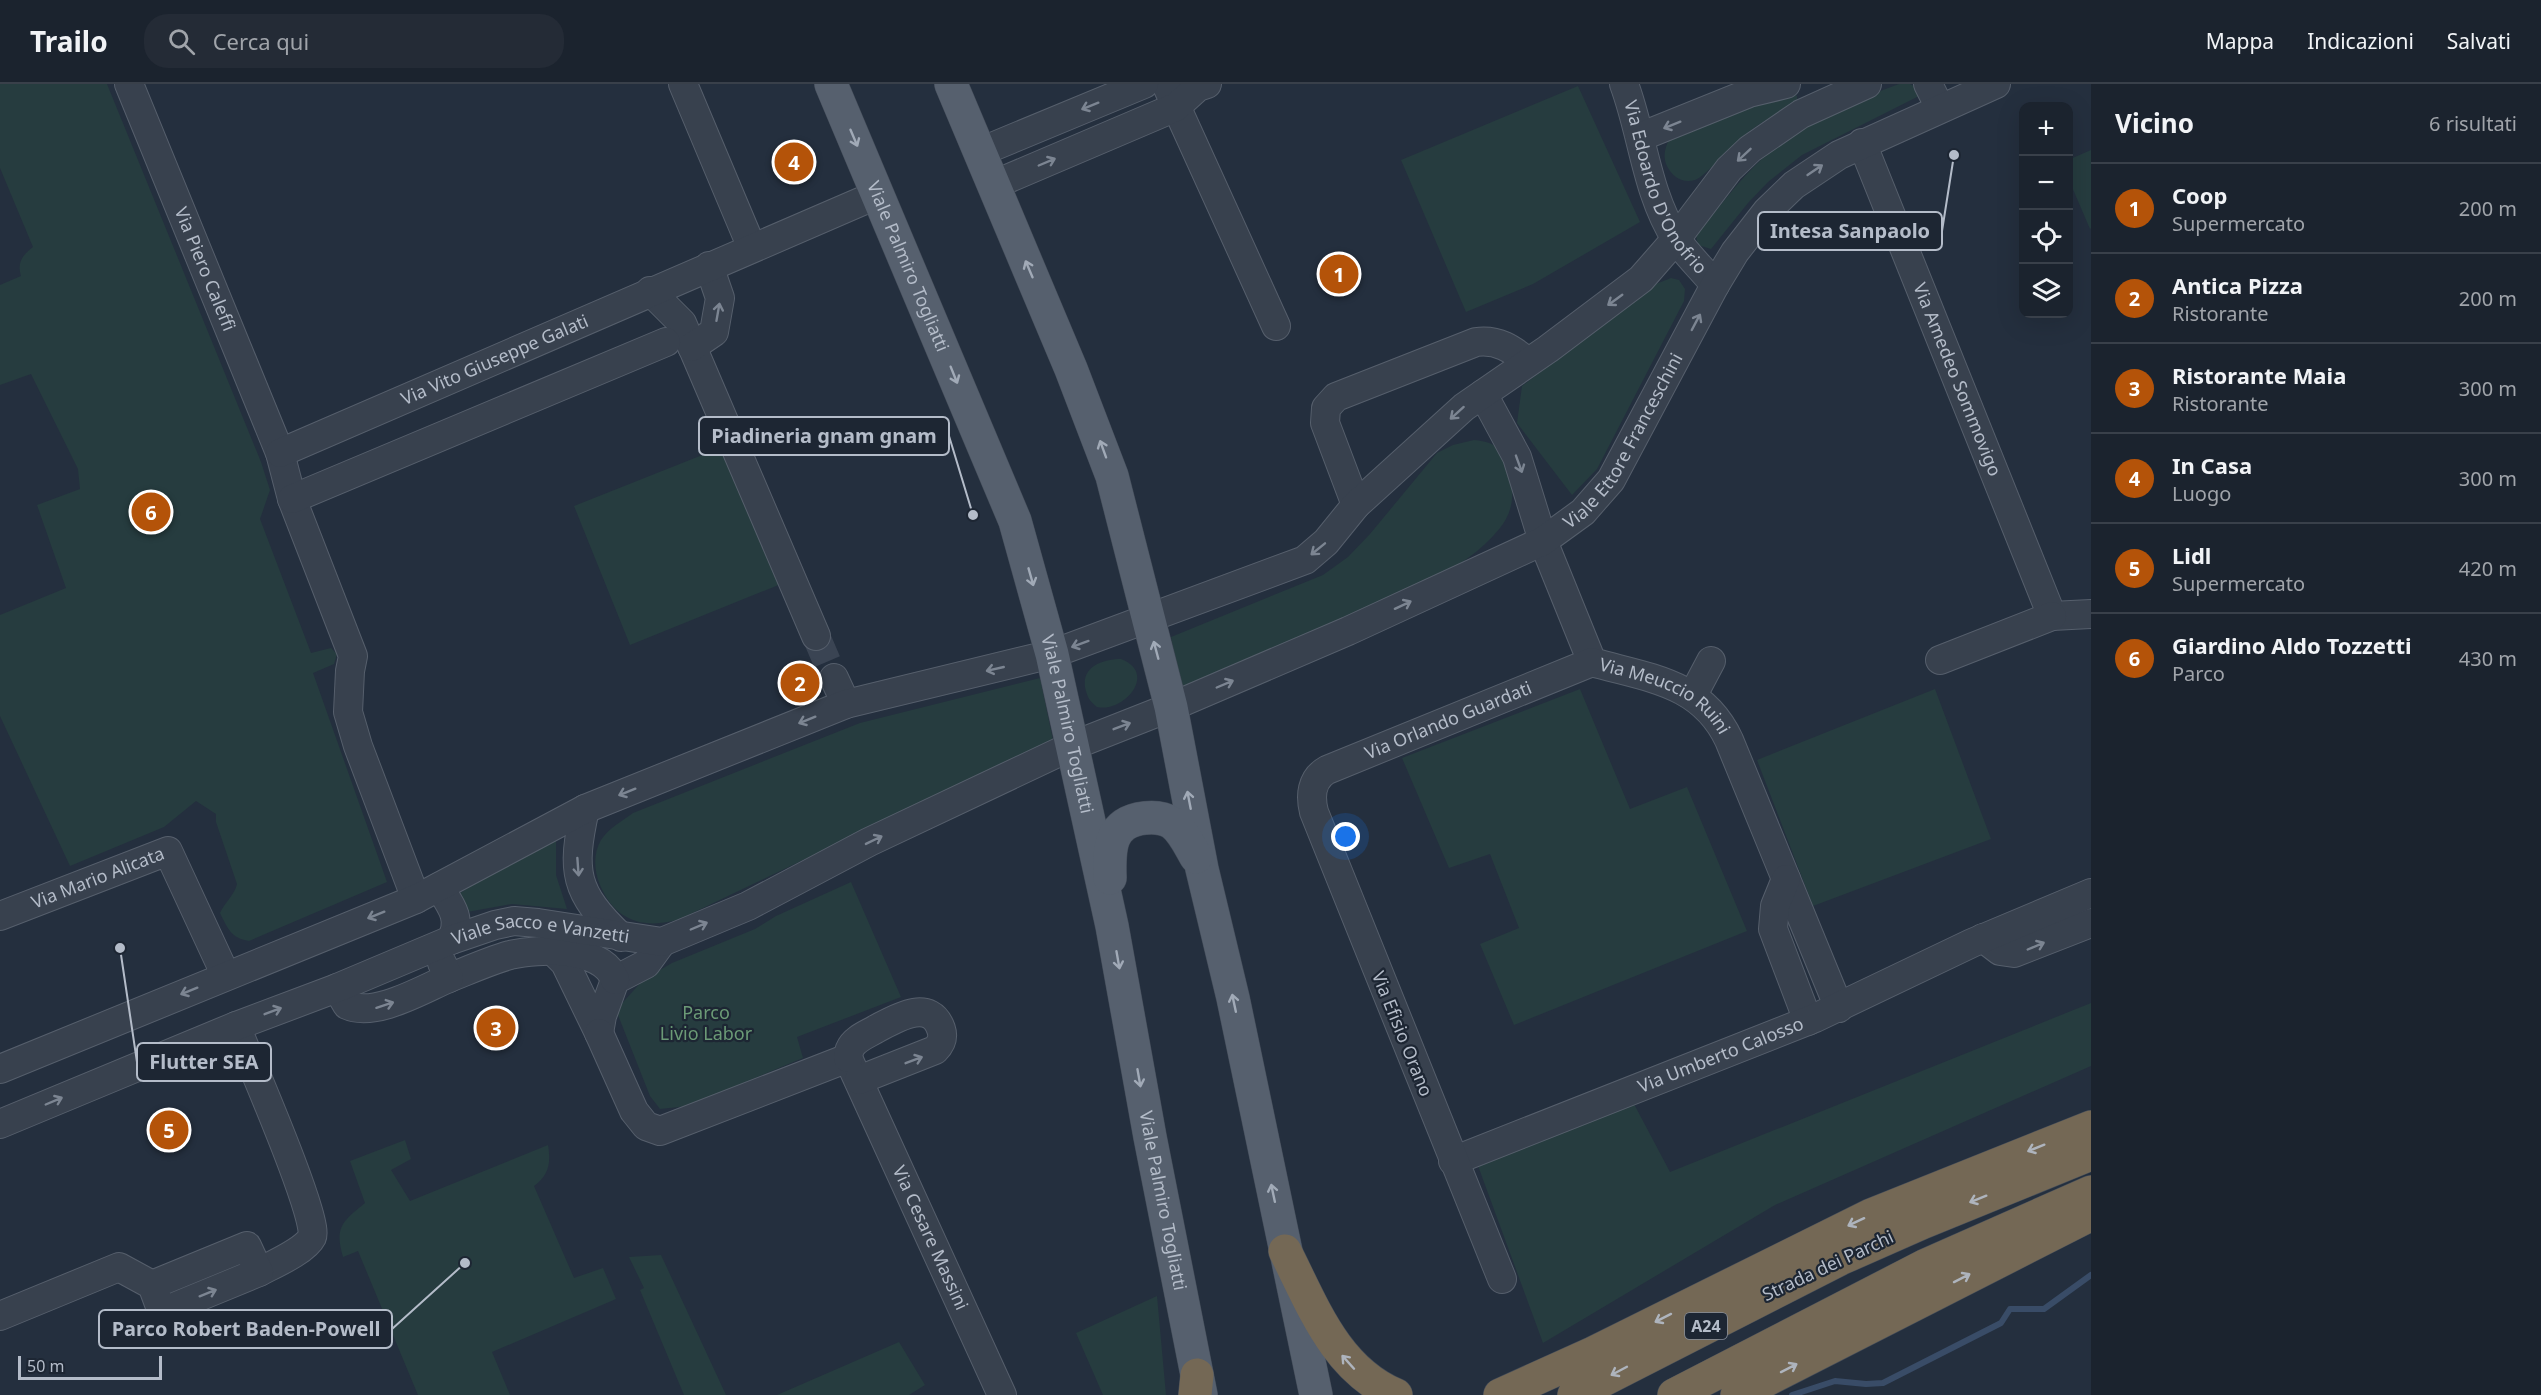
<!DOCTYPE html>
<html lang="it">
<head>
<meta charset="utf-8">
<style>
  body { margin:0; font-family:"Noto Sans",sans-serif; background:#242b36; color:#f1f3f6 }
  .controls { position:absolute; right:18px; top:18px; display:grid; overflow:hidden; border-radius:12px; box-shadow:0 6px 24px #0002 }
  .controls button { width:54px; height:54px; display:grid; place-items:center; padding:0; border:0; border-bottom:2px solid #39404a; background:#1b232e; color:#f1f3f6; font:30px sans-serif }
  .scale { position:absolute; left:18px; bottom:15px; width:144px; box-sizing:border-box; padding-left:6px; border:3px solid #b4bcc9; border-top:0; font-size:16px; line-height:21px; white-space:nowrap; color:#b4bcc9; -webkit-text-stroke:4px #1d2633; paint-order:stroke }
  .you { position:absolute; left:1346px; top:753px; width:21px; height:21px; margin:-15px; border:4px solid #fff; border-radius:50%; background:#1a73e8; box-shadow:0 0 0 9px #1a73e833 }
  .badge { display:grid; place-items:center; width:39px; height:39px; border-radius:50%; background:#b45309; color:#fff; font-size:20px; font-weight:700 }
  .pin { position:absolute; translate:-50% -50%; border:3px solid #fff; box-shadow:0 2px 6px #0006 }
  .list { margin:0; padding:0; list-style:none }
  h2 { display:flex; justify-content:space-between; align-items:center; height:78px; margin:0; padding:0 24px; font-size:26px }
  h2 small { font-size:20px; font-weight:400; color:#a0a4aa }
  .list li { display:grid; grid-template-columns:39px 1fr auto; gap:18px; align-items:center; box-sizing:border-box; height:90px; padding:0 24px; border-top:2px solid #39404a }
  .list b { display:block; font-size:22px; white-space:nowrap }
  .list p { margin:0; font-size:20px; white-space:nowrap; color:#a0a4aa }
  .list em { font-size:20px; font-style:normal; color:#a0a4aa }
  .icon { flex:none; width:33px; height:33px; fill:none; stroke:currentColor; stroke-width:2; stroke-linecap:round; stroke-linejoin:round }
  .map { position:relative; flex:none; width:2091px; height:1311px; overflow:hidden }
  header { display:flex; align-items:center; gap:36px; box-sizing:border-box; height:84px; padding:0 30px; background:#1b232e; border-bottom:2px solid #39404a }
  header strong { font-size:28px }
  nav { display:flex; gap:33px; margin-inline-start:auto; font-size:21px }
  .search { width:420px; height:54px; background:#242b36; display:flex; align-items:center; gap:15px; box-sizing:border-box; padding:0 21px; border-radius:24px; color:#a0a4aa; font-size:22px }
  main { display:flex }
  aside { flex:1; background:#1b232e }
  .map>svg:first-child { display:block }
  .green { fill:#263c3f }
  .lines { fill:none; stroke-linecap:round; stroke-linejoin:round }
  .stream { stroke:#394c67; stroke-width:6 }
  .minor-tunnel { stroke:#3a4453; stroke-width:28; stroke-dasharray:28 14; stroke-linecap:butt }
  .minor-casing { stroke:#565f6c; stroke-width:30 }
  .major-casing { stroke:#414a57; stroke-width:34 }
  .highway-casing { stroke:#434c59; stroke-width:34 }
  .minor { stroke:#38414e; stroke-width:28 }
  .major { stroke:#56606e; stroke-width:33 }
  .highway { stroke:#746855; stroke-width:33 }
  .oneway { stroke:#7c8592 }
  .oneway2 { stroke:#a1aab7 }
  .oneway3 { stroke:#aeb4bd }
  .labels { text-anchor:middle; stroke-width:4.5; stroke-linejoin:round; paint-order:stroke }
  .shield { fill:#1d2633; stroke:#878f9c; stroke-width:1.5 }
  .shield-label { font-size:16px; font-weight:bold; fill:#b4bcc9 }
  .street-label { font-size:18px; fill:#b4bcc9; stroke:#1d2633 }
  .park-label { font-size:18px; fill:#6b9a76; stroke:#1d2633 }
  .leader { fill:none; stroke:#b4bcc9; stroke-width:2 }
  .callout-dot { fill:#b4bcc9; stroke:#1d2633; stroke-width:2 }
  .callout { fill:#1d2633; stroke:#b4bcc9; stroke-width:2 }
  .callout-label { font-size:20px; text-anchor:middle; font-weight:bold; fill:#b4bcc9 }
</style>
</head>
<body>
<header>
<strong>Trailo</strong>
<div class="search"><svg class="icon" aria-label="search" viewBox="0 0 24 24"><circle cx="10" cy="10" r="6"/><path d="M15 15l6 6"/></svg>Cerca qui</div>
<nav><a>Mappa</a><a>Indicazioni</a><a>Salvati</a></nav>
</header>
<main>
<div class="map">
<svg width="2091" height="1311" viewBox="0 0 2091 1311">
  <rect width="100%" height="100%" fill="#242f3e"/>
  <path class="green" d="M0,0H107L261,378L270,406L260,435L311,569L331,564L337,570L334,580L313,589L387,798L249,857C231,854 228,845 220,829C225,818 235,810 237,800L216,738V730L196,717L164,743L70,782L0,632V531L66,504L37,421L80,405L78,385L31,290L0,301V201L21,192C17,178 22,172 33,163L0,84Z
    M1899,0H1910L1916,3L1919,12L1802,71L1768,98L1748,119L1711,165L1698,161L1696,151C1718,125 1738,97 1763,74C1802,40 1850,18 1899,0Z
    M1578,2L1640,138L1533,200L1466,228L1401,76Z
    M1790,6L1797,12V19C1781,28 1764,36 1750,47C1736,57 1705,93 1695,96C1682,100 1671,92 1666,80C1663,71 1665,63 1670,54Z
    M2091,66V144L2090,145L2069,96L2068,76Z
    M1671,194L1679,196L1685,205L1684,217L1597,385L1572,411L1517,339L1522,302L1656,200Z
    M1474,356C1499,359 1503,365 1509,389C1515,409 1513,428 1500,444C1463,491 1389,515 1336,538C1284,560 1233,583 1181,605L1171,553L1323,491L1348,473L1370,450L1437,369L1453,361Z
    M725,362L781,500L630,561L574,422Z
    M1121,575C1158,589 1124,629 1097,623C1089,617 1087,612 1085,603C1082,582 1104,575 1121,575Z
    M1040,594L1053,656L680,835C644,846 615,837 600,801C594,786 593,770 601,756C609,744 622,737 633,729L860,639Z
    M1580,605L1630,725L1687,703L1747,847L1514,941L1480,860L1519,844L1490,770L1449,784L1402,674Z
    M1935,605L1991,755L1813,822L1757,676Z
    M556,751V791L567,825L512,820L467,828L460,809Z
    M851,798L901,913L797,953L803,974L688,1022L660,1025L650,1012L616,926L643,896L672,879L755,845L776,832Z
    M2091,919V982L1775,1121L1543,1259L1477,1079L1634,1020L1670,1088Z
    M405,1056L411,1075L391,1086L410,1117L548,1061C551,1079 549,1091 534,1102L574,1194L603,1184L616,1215L492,1268L510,1311H418L358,1167L343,1173C334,1143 343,1137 365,1119L350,1077Z
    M661,1171L726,1311H684L640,1206L644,1204L629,1173Z
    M1157,1212L1166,1311H1103L1076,1249Z
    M899,1258L925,1301L909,1311H777Z"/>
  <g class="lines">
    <path class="stream" d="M1792,1311L1835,1297L1866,1300L1883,1299L2001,1239L2010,1225H2044L2091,1191"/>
    <path class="minor-tunnel" d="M816,552L834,594"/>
    <g class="minor-casing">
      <g id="minor">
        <path id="s1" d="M129,0L280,369L292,415L353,572L350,587L348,628L358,662L416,815"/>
        <path d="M683,0L752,164"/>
        <path d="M1166,0L1276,242"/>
        <path id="s2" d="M1624,0C1643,51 1646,108 1676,155C1687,171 1703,186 1715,201"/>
        <path d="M1928,0L1940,24"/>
        <path d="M1640,53L1749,9L1786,0"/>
        <path id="s3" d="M1862,59L2052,532L2091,530"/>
        <path d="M980,68L1144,0"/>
        <path d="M993,101L1176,23L1198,3L1207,0"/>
        <path d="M650,207L682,239L816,552"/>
        <path d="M692,263L714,248L720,214L709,182"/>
        <path id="s4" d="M1483,310L1517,373L1543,457L1592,578C1648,594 1702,598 1729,656L1839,924"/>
        <path id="s5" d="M280,369L867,115"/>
        <path d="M292,415L666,258"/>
        <path d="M1356,421L1325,339L1326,324L1336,313L1476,258C1498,255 1512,265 1528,278"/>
        <path d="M1940,576L2052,532"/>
        <path d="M834,594L846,620"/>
        <path d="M1693,611L1711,577"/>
        <path d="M585,725C571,788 574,808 621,853"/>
        <path d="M1786,795L1775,822L1773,845L1808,937"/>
        <path d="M439,803C450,820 463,835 451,856"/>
        <path id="s6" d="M0,832L168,767L226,892"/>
        <path d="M1983,854L2000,867L2014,869L2091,839"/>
        <path d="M554,868L565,879L599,949L602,932L615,896L646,880L662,858"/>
        <path d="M449,894C469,886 489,877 510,871C539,864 603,862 615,896"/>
        <path d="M337,904L347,921C375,934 423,905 449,894L442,879"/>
        <path d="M236,942C247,970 320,1136 312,1153C305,1167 272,1181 259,1188"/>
        <path id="s7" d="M599,949L634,1027L646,1042L660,1047L848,974L1002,1311"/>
        <path d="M848,974C848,973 849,966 850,965C854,955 868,950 876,945C895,935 930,913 941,945C944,954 941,960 935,966L859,996"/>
        <path d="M0,985L416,815L585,725L846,620L1052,570L1305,476L1326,458L1356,421L1464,323L1548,265L1641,195L1676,155L1729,85L1750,65L1801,30L1867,0"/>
        <path id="s8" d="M0,1040L236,942L337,904L451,856L495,841L514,837L538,839L662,858L748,822L869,758L1072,662L1171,623L1348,547L1543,457L1583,428L1611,396L1715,201L1735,168L1767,127L1794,101L1839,71L1996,0"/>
        <path id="s9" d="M1453,1077L1815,934L1972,859L2091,809"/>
        <path id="s10" d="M1502,1195L1314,728C1310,712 1311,695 1327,686L1592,578"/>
        <path d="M0,1232L119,1183L152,1201L162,1228L259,1188L247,1162L152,1201"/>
      </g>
    </g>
    <g class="major-casing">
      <g id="major">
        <path id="s11" d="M831,0L1015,437L1052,570L1112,842L1150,1053L1201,1311"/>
        <path d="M951,0L1071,285L1112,392L1171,623L1202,785L1233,914L1316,1311"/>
        <path d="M1110,794C1109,765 1109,738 1145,734C1154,733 1164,734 1172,739C1183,747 1189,761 1196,773"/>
      </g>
    </g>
    <g class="highway-casing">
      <path id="highway" d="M1285,1167C1313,1222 1335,1285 1396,1311
        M1195,1311L1197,1291
        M1500,1311L1593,1269L1871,1131L2091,1043
        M1574,1311L1840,1175L1924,1138L2091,1070
        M1674,1311L1926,1181L2091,1108
        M1737,1311L2086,1133"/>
    </g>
    <use href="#minor" class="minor"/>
    <use href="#major" class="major"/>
    <use href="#highway" class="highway"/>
  </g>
  <defs><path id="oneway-shaft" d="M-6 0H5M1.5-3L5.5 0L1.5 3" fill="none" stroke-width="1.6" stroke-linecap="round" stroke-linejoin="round" transform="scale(1.5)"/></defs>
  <g class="oneway">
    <use href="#oneway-shaft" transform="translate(1090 22) rotate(158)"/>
    <use href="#oneway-shaft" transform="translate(1672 41) rotate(158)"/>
    <use href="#oneway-shaft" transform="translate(1744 71) rotate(137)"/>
    <use href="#oneway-shaft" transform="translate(1047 78) rotate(-23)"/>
    <use href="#oneway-shaft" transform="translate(1815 86) rotate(-34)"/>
    <use href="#oneway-shaft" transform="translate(1615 216) rotate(144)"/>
    <use href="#oneway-shaft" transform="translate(718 228) rotate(-80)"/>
    <use href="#oneway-shaft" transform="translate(1696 238) rotate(-62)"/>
    <use href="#oneway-shaft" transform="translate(1457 329) rotate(138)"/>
    <use href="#oneway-shaft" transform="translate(1519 380) rotate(70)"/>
    <use href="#oneway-shaft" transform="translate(1318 465) rotate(141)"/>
    <use href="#oneway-shaft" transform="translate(1403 521) rotate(-25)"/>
    <use href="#oneway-shaft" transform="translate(1080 560) rotate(160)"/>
    <use href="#oneway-shaft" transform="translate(995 585) rotate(167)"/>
    <use href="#oneway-shaft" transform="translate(1225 600) rotate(-23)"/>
    <use href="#oneway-shaft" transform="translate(807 636) rotate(158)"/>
    <use href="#oneway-shaft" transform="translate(1122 642) rotate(-21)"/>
    <use href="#oneway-shaft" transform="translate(627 708) rotate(158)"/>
    <use href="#oneway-shaft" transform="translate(874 756) rotate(-26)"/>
    <use href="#oneway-shaft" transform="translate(578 783) rotate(86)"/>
    <use href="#oneway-shaft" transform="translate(376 831) rotate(158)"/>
    <use href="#oneway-shaft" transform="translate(699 842) rotate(-23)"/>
    <use href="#oneway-shaft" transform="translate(2036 862) rotate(-23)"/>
    <use href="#oneway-shaft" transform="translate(189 907) rotate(158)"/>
    <use href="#oneway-shaft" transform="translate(385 921) rotate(-18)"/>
    <use href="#oneway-shaft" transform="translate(273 927) rotate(-21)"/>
    <use href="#oneway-shaft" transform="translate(914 976) rotate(-21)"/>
    <use href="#oneway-shaft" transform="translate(54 1017) rotate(-23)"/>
    <use href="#oneway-shaft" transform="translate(208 1209) rotate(-22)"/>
  </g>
  <g class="oneway2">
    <use href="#oneway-shaft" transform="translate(854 54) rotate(67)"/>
    <use href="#oneway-shaft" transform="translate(1029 185) rotate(-113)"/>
    <use href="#oneway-shaft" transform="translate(954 291) rotate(68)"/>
    <use href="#oneway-shaft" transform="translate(1103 365) rotate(-110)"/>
    <use href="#oneway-shaft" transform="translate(1031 493) rotate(74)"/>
    <use href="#oneway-shaft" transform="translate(1156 566) rotate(-105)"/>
    <use href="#oneway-shaft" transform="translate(1189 716) rotate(-101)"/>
    <use href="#oneway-shaft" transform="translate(1118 876) rotate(80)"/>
    <use href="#oneway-shaft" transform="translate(1234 919) rotate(-102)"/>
    <use href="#oneway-shaft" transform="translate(1139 994) rotate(80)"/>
    <use href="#oneway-shaft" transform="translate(1273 1109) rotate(-102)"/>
  </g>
  <g class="oneway3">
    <use href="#oneway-shaft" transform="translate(2036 1064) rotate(158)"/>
    <use href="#oneway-shaft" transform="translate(1978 1115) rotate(158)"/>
    <use href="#oneway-shaft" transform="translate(1856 1138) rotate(155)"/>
    <use href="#oneway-shaft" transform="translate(1962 1194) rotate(-27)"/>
    <use href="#oneway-shaft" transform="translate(1663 1234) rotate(153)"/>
    <use href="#oneway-shaft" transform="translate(1348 1278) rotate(-132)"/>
    <use href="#oneway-shaft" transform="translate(1789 1284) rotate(-27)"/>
    <use href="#oneway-shaft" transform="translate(1619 1287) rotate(152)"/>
  </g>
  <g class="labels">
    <rect class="shield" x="1685" y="1229" width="42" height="26" rx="4.5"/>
    <g class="shield-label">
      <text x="1706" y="1248">A24</text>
    </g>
    <g class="street-label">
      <text dy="6" stroke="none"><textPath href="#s2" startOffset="112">Via Edoardo D'Onofrio</textPath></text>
      <text dy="6" stroke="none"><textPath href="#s11" startOffset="198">Viale Palmiro Togliatti</textPath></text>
      <text dy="6" stroke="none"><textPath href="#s1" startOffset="200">Via Piero Caleffi</textPath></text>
      <text dy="6" stroke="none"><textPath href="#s5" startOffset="234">Via Vito Giuseppe Galati</textPath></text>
      <text dy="6" stroke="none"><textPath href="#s3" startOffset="255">Via Amedeo Sommovigo</textPath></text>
      <text dy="6" stroke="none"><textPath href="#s8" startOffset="1802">Viale Ettore Franceschini</textPath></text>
      <text dy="6" stroke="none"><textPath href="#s4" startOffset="372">Via Meuccio Ruini</textPath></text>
      <text dy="6" stroke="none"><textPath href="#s10" startOffset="682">Via Orlando Guardati</textPath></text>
      <text dy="6" stroke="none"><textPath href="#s11" startOffset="684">Viale Palmiro Togliatti</textPath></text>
      <text dy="6" stroke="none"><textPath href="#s6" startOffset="105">Via Mario Alicata</textPath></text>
      <text dy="6" stroke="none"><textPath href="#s8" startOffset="579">Viale Sacco e Vanzetti</textPath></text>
      <text transform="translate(1402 950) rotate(68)" y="6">Via Efisio Orano</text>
      <text dy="6" stroke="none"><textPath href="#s9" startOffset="288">Via Umberto Calosso</textPath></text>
      <text dy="6" stroke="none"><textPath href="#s11" startOffset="1170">Viale Palmiro Togliatti</textPath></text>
      <text dy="6" stroke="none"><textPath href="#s7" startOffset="519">Via Cesare Massini</textPath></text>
      <text transform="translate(1828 1182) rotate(-25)" y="6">Strada dei Parchi</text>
    </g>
    <g class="park-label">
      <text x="706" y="935">Parco<tspan x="706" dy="21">Livio Labor</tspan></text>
    </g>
  </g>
  <path class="leader" d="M1954 71L1942 147M973 431L949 352M120 864L137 978M465 1179L392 1245"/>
  <g class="callout-dot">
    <circle cx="1954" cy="71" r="6"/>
    <circle cx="973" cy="431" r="6"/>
    <circle cx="120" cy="864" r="6"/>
    <circle cx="465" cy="1179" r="6"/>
  </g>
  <g class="callout">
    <rect x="1758" y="128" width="184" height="38" rx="6"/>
    <rect x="699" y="333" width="250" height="38" rx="6"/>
    <rect x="137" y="959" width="134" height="38" rx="6"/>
    <rect x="99" y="1226" width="293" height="38" rx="6"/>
  </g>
  <g class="callout-label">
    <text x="1850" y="154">Intesa Sanpaolo</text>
    <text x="824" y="359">Piadineria gnam gnam</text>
    <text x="204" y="985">Flutter SEA</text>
    <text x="246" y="1252">Parco Robert Baden-Powell</text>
  </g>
</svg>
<div class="controls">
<button>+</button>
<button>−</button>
<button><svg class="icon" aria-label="locate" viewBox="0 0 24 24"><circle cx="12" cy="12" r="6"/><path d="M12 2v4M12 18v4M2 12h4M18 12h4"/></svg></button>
<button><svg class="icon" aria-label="layers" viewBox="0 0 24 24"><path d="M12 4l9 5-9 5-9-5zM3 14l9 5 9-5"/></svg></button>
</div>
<div class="scale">50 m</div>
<div class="you"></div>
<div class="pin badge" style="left:1339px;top:190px">1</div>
<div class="pin badge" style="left:800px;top:599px">2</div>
<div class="pin badge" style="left:496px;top:944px">3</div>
<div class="pin badge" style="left:794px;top:78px">4</div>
<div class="pin badge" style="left:169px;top:1046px">5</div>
<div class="pin badge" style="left:151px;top:428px">6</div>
</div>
<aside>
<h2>Vicino<small>6 risultati</small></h2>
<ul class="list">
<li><span class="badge">1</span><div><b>Coop</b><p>Supermercato</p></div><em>200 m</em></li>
<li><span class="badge">2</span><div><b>Antica Pizza</b><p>Ristorante</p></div><em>200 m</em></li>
<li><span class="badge">3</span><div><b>Ristorante Maia</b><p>Ristorante</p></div><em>300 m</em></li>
<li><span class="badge">4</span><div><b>In Casa</b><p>Luogo</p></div><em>300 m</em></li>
<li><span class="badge">5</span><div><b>Lidl</b><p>Supermercato</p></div><em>420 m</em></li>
<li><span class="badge">6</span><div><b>Giardino Aldo Tozzetti</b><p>Parco</p></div><em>430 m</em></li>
</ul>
</aside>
</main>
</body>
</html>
